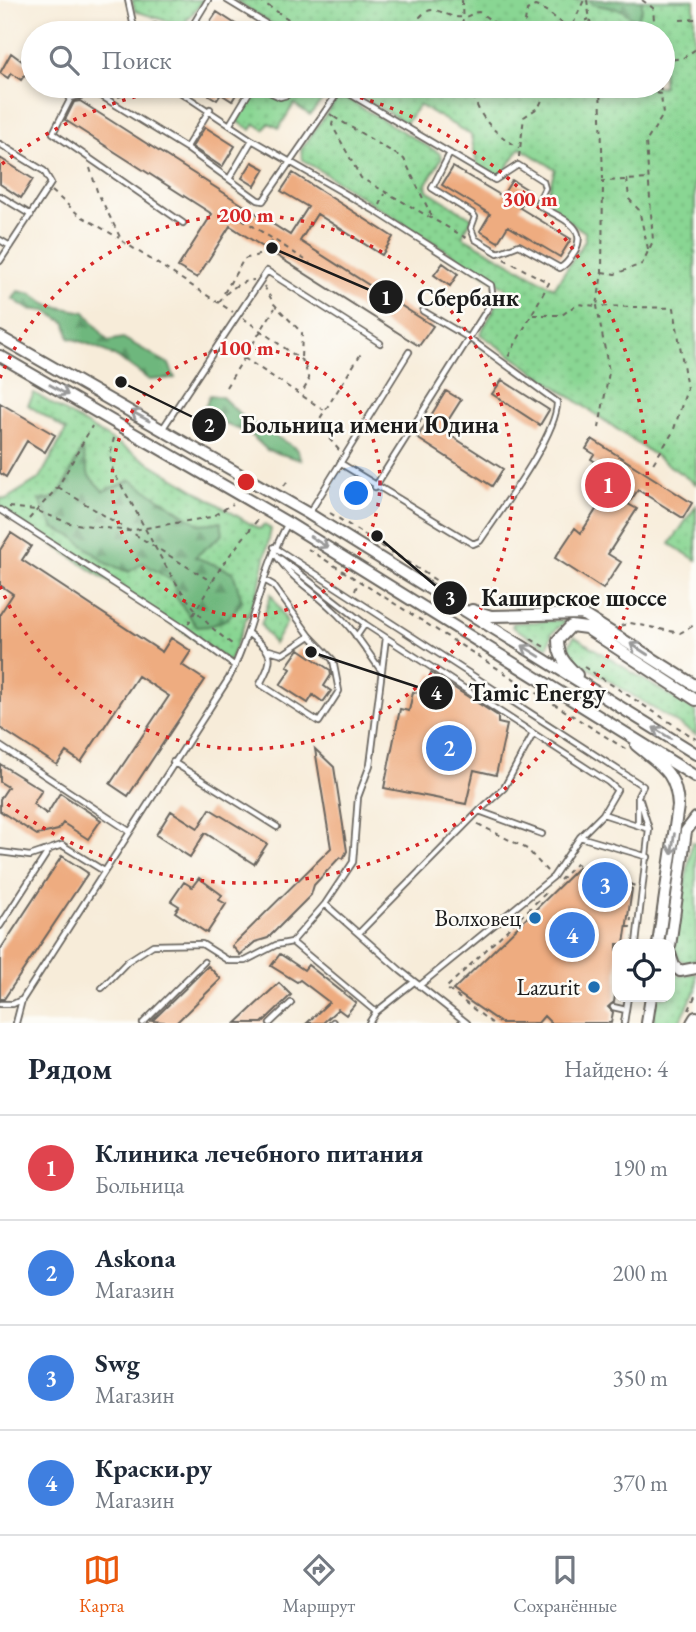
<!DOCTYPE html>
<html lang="ru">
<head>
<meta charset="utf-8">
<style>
  body { margin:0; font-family:"EB Garamond",serif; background:#f2f2f3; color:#1f2937 }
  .controls { position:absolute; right:21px; bottom:21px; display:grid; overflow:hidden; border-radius:14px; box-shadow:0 4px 10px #0003 }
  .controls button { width:63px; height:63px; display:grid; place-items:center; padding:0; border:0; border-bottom:2px solid #e0e1e3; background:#fff; color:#1f2937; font:35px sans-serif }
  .you { position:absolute; left:357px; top:494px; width:24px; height:24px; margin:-18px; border:5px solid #fff; border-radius:50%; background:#1a73e8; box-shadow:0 0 0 10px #1a73e833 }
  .badge { display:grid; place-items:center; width:46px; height:46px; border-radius:50%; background:#ea580c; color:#fff; font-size:23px; font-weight:700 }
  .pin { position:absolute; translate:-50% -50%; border:4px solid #fff; box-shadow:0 2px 7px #0006 }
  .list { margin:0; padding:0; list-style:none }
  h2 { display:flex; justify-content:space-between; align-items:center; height:91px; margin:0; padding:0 28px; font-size:30px }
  h2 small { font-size:23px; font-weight:400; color:#747a83 }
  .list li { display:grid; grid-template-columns:46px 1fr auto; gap:21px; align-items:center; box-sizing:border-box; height:105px; padding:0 28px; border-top:2px solid #e0e1e3 }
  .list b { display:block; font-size:26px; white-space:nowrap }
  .list p { margin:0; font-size:23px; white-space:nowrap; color:#747a83 }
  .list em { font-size:23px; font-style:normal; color:#747a83 }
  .icon { flex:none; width:38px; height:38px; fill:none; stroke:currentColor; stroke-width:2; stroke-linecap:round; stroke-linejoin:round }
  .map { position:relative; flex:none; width:696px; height:1023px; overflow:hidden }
  .search { position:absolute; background:#fff; box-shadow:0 4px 10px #0003; left:21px; right:21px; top:21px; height:77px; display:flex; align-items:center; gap:18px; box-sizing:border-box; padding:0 24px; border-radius:38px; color:#747a83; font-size:26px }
  .sheet { height:511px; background:#fff }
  nav { display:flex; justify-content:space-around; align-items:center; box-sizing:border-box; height:98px; border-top:2px solid #e0e1e3; background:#fff; font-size:19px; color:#747a83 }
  nav a { display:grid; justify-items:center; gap:4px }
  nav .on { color:#ea580c }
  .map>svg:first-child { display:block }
  .grass { fill:url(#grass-dots); stroke:#527958; stroke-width:2 }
  .forest { fill:url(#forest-firs); stroke:#456a4c; stroke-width:2 }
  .building { fill:#eeac80 }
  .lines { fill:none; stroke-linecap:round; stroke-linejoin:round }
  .lane-casing { stroke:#69655e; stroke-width:8 }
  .secondary-casing { stroke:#69655e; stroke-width:14 }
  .primary-casing { stroke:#69655e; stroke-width:16 }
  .path { stroke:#69655e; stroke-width:2; stroke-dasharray:5 5; stroke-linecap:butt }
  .lane { stroke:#fff; stroke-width:4.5 }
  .secondary { stroke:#fff; stroke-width:10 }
  .primary { stroke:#fff; stroke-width:12 }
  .oneway { stroke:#999 }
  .ring { fill:none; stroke:#d62828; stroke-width:3.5; stroke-dasharray:3.5 7 }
  .poi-dot { fill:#1f6fb2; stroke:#fdfcf7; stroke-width:2.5 }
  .labels { text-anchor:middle; stroke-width:5; stroke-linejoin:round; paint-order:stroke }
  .poi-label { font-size:23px; fill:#1c1c1c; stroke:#fdfcf7; text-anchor:end }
  .centre { fill:#d62828; stroke:#fdfcf7; stroke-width:3.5 }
  .ring-label { font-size:21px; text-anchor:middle; font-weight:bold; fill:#d62828; stroke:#fdfcf7; stroke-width:5; stroke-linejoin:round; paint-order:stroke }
  .leader { fill:none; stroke:#1c1c1c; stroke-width:2.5 }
  .callout-dot { fill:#1c1c1c; stroke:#fdfcf7; stroke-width:2.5 }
  .mark-label { font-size:21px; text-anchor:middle; font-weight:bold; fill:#fff }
  .callout-label { font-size:24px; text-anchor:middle; font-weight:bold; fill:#1c1c1c; stroke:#fdfcf7; stroke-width:5; stroke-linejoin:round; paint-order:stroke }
</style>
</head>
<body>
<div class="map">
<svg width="696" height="1023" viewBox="0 0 696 1023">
  <defs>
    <pattern id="grass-dots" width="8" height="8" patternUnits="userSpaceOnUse" patternTransform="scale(1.75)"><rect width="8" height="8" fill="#89d693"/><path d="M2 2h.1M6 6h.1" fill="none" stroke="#76b77e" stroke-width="1.8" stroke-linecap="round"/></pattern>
    <pattern id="forest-firs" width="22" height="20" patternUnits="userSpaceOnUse" patternTransform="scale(1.75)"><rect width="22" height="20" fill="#6eb77d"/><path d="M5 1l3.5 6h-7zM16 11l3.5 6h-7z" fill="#5a9466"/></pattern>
  </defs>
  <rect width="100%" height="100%" fill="#fdfcf7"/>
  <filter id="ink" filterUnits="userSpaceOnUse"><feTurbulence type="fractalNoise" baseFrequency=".0143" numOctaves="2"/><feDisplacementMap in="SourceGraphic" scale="14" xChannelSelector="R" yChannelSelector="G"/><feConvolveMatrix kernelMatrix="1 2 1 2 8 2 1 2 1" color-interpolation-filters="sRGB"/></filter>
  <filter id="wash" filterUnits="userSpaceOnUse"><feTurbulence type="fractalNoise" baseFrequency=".00686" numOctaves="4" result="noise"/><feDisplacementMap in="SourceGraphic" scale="28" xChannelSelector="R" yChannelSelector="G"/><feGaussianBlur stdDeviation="1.57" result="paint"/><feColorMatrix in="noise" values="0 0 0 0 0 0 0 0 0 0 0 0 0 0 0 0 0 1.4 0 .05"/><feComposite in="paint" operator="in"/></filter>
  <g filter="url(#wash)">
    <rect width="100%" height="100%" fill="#f7ecd9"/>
    <path class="grass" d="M132,0H204L182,26L135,11Z
      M234,0H694L696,484L480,334L506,288L303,160L301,150L336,100L347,99L439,153L442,158L426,184L427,190L472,218L462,236L554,288L585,241V232L544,205L555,169L520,148L503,174L496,177L477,165L471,135L419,105L406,123L350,90L351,86H663V33H287Z
      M294,86H333L310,115L294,104L279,128L269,123L264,130L255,124L251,130L237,121L253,92L259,90L281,100L288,97Z
      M34,393L259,529L264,525L271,529L259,588L229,662L0,509V498L6,499L40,478L66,430L28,405Z
      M696,506V560L670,544Z
      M271,594L287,622L274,644L261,625Z
      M568,620L552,633L548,647L512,627L513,623Z
      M574,636L696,712V735L576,660L569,646Z
      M692,842L696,843V959L686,963L678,958L674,948Z
      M670,972L677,976L696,973V990L679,1023H653L656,997H670Z"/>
    <path class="forest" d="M589,0H642V9L636,21L622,10L592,4Z
      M18,291L32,294L48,305L85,312L108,341L123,338L169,364L175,378L149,380C125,360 100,346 69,338L66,323L46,311L28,309L13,299Z
      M210,395L222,397L245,419L296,448L301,460L267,450L249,433L224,424L219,415L204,410Z
      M82,449L89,476L103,491L131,480L199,524L221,522L223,534L195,557L233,572L242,601C229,620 220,626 197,627L176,597L174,582L143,563L129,572L108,564L72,536L54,528L39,500L55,498L65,484Z"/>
    <g id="blocks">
      <path class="building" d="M217,12L243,29L240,33H203Z
        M11,53L30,67L21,80L11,73L8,78L0,73Z
        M216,86H241L232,101L221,94L217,100L209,95Z
        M80,101L290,235L308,207L281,191L293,173L393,237L382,255L317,214L300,241L433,326L419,346L230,226L197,278L178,267L212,214L65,120L74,102Z
        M205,127L235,146L222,167L192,147Z
        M0,158L33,179L21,198L0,184Z
        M252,162L265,169L255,186L242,178Z
        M453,167L502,196L512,180L530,191L520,208L571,239L560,257L508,226L498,242L480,231L490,214L442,185Z
        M443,263L458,274L450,286L434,275Z
        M502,380L549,410L540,425L492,394Z
        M446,391L461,400L442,430L503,469L492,486L417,438Z
        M0,403L55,435L45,452L27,441L6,477L0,473Z
        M592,439L692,503L683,518L638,490L628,504L637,509L608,554L621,562L603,589L555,558L575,528L581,533L608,491L613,495L623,480L591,459L594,454L586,449Z
        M11,533L31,546L22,560L162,652L171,638L191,651L182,665L205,680L128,796L110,784L169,696L138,676L81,762L66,752L57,765L0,728V614L13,594L0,585V550Z
        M299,649L330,670L331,675L324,686L331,691L323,702L313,695L308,703L280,685L291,669L287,666Z
        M431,673L498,716V723L507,725L496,775L474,770L466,804L384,788L400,709L409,711L413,692L423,694Z
        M315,749L334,767L347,851L343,859L340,857L314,885L311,895L268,938L255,942L240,955L232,946L331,848Z
        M0,764L42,790L33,804L47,814L60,793L101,820L88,839L63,823L58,830L37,835L0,811V799L8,787L0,782Z
        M210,809L267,844L254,864L205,833L190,857L156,835L171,811L198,828Z
        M62,856L88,873L4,999H0V950Z
        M578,868L632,889L624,944H617V984L614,1002L608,1007L613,1012L611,1023H551L544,1016L538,1023H501L453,990Z
        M199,878L222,895L219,900L226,904L207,933L175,912L179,906L171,901L184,882L192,887Z
        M280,954L304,970L308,965L356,1003L346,1015L338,1009L323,1023H307L329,1002L300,980L297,982L271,966Z
        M208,966L221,979L176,1023L152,1021Z
        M279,983L291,995L262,1023H236Z"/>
    </g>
  </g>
  <g filter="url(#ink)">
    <use href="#blocks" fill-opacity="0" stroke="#69655e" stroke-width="2"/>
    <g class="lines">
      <g class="lane-casing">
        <path id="lane" d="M128,0L135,32
          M227,0L281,33
          M135,32L155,26L168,33
          M188,33L208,0
          M106,86L100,91L71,98L53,133L183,223
          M171,86L252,140L377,212L491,285L493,300L375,487
          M95,92L186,148L258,200L263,201L339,91L350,94L495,180L518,165L543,181L545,188L538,202L540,206C559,217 589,226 575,251C570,258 568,264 560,268L519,245L498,253L475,239L471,228L475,217L472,213L432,188L450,153
          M230,124L251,89L259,87L280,97L287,95L292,86
          M0,144L44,171L51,183L0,261
          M186,148L210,109
          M229,179L252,140
          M0,196L31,215
          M0,240L10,246
          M163,428L267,271L380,343
          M340,463L473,544L480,541C500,511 558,434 557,402L469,338L423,311
          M0,510L185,629L235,666
          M310,512L409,352
          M274,547L643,786L638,796V825
          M274,552C293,581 308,586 332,609C351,626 365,648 380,669
          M281,559L365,624
          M249,634C273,653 275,656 260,684L319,722L339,691L333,660L310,636L273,585L266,581
          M356,637L365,624L608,782L617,790L603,814L580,837L553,877L419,986
          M269,650L283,654L310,636
          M0,746L129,831
          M173,762L277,827
          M479,811L504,788L533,734
          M603,814L649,829
          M580,837L648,857
          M0,852L30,856L62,845L104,871
          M325,904L401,971L467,1023
          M0,926L49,850
          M359,933L479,811L542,834
          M292,942L376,1012
          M636,944L649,829L640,800
          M102,988L128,961L153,945L202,944L229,961H245L276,945L292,942L325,904L353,862L358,797L370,765L386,638
          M0,1004H13L21,1000
          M613,1007L626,1010
          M16,1023L22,1000L229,678C254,628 261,571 288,523
          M143,1023L204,962
          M270,1023L291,1003
          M332,1023L333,1022
          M369,1023L376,1012L414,982
          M624,1023L628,997"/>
      </g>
      <g class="secondary-casing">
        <path id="secondary" d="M0,337L309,514L696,754
          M0,356L288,523L696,777
          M472,610L491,616L582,614L696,686
          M577,675C566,664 558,657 558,640L571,626L586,628L696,700
          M636,745C661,766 676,771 678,806L658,944
          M670,946L686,831L696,818
          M670,954L674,966L680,971L696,968
          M647,1023L651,997"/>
      </g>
      <g class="primary-casing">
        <path id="primary" d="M693,1023L696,1018"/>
      </g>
      <path class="path" d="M259,0L310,33
        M462,0L463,33
        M587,0L592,33
        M642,0L653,8L655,33
        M680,20L696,19
        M432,33L423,25L420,17C435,0 446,20 463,17C470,17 472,12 479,12L505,30L524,28L527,10L535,6C550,10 557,23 572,28L589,19
        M569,33L584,0
        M663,61L683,58L696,49
        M471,86C477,117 493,132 519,148
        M600,86L603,179
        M660,86L661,93
        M118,97L157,86
        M330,114L334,117L332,125L361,178L468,239
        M334,117L404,159L433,219
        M519,157L524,117L539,107L548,86
        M90,168L97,191L122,241L233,312
        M627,179L629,199L639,210L649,253
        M52,191L79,215L119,238
        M380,205L385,194
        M242,219L310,263
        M504,259L549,283L507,359
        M602,272L615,274L642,264L653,241L646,142L663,115L661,94L620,86
        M264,286L274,304L302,333L301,359
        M224,293L244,259L262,254L272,241
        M219,302C226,292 241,280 254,280
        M533,315H562L577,304L597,306L602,272L603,181L649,179
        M243,318L304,362L309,381L301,394
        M244,358L324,410
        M226,387L275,308
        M599,428L609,372L597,306L674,308L687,389L673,432L652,465
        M114,438L110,455L113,472C151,531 175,606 235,646
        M339,450L319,427V420L362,352
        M284,486L289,479
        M58,487L212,582
        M9,507L35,510L69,523L128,531L211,517L233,504
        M330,513L445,586
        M29,519L58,487L92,426
        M308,549L627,750
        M355,591L358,582
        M188,624L222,565L259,518
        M621,626L630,623L680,633L696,624
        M531,639L548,649
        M584,667L696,739
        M478,824L527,849L547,871
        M560,880L576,864L635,886
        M626,927H630L631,918
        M689,1010L696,994
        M492,1023L446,988L548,891
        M497,1023L499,1021"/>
      <use href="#lane" class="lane"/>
      <use href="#secondary" class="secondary"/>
      <use href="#primary" class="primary"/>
    </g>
    <defs><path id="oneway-shaft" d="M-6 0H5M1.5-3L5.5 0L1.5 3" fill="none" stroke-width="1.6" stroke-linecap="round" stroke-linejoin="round" transform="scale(1.75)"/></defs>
    <g class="oneway">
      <use href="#oneway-shaft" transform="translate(59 390) rotate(30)"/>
      <use href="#oneway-shaft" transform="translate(140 416) rotate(-151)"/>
      <use href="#oneway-shaft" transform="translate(319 542) rotate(32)"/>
      <use href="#oneway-shaft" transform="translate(639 649) rotate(-147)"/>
      <use href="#oneway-shaft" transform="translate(531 651) rotate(-148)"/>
      <use href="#oneway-shaft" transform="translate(662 733) rotate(-148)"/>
      <use href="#oneway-shaft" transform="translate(673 844) rotate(98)"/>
    </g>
  </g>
  <g class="ring">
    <circle cx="246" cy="482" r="134"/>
    <path d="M0 378A267 267 0 1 1 0 586"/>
    <path d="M2 164A401 401 0 0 1 183 86M309 86A401 401 0 1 1 2 800"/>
  </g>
  <g class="poi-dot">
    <circle cx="535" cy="918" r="7"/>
    <circle cx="594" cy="987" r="7"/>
  </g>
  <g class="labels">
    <g class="poi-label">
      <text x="521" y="926">Волховец</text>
      <text x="580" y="995">Lazurit</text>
    </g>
  </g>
  <circle cx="246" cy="482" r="10" class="centre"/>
  <g class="ring-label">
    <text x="530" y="206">300 m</text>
    <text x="246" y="222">200 m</text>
    <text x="246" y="355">100 m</text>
  </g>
  <path class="leader" d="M272 248L386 297M121 382L209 425M377 536L450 598M311 652L436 693"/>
  <g class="callout-dot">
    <circle cx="272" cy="248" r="7"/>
    <circle cx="121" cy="382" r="7"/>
    <circle cx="377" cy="536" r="7"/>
    <circle cx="311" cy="652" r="7"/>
    <circle cx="386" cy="297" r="18"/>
    <circle cx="209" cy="425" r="18"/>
    <circle cx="450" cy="598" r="18"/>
    <circle cx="436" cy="693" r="18"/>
  </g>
  <g class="mark-label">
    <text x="386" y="305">1</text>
    <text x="209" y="432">2</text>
    <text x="450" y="605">3</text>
    <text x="436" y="700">4</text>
  </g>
  <g class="callout-label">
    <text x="468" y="306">Сбербанк</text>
    <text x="370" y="433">Больница имени Юдина</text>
    <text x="574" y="606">Каширское шоссе</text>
    <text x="537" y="701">Tamic Energy</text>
  </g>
</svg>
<div class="controls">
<button><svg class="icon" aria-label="locate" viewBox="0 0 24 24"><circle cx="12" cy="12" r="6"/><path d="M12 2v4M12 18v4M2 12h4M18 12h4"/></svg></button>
</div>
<div class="you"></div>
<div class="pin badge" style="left:608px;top:485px;background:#e0444e">1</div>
<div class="pin badge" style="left:449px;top:748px;background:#3f7fe0">2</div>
<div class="pin badge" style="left:605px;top:885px;background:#3f7fe0">3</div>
<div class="pin badge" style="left:572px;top:935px;background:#3f7fe0">4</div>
<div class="search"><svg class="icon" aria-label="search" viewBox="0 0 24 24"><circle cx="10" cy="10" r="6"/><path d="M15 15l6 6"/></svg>Поиск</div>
</div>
<section class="sheet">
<h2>Рядом<small>Найдено: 4</small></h2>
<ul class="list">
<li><span class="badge" style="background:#e0444e">1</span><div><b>Клиника лечебного питания</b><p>Больница</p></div><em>190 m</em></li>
<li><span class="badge" style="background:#3f7fe0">2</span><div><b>Askona</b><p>Магазин</p></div><em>200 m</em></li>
<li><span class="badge" style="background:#3f7fe0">3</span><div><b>Swg</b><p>Магазин</p></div><em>350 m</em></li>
<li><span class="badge" style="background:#3f7fe0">4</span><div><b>Краски.ру</b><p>Магазин</p></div><em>370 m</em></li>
</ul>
</section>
<nav>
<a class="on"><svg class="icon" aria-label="map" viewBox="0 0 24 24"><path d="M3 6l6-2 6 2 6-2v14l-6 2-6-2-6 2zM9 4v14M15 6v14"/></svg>Карта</a>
<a><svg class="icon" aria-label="directions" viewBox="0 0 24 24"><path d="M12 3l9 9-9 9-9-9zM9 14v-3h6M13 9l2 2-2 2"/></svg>Маршрут</a>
<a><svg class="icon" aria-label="saved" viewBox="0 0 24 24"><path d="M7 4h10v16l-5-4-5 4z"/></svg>Сохранённые</a>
</nav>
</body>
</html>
